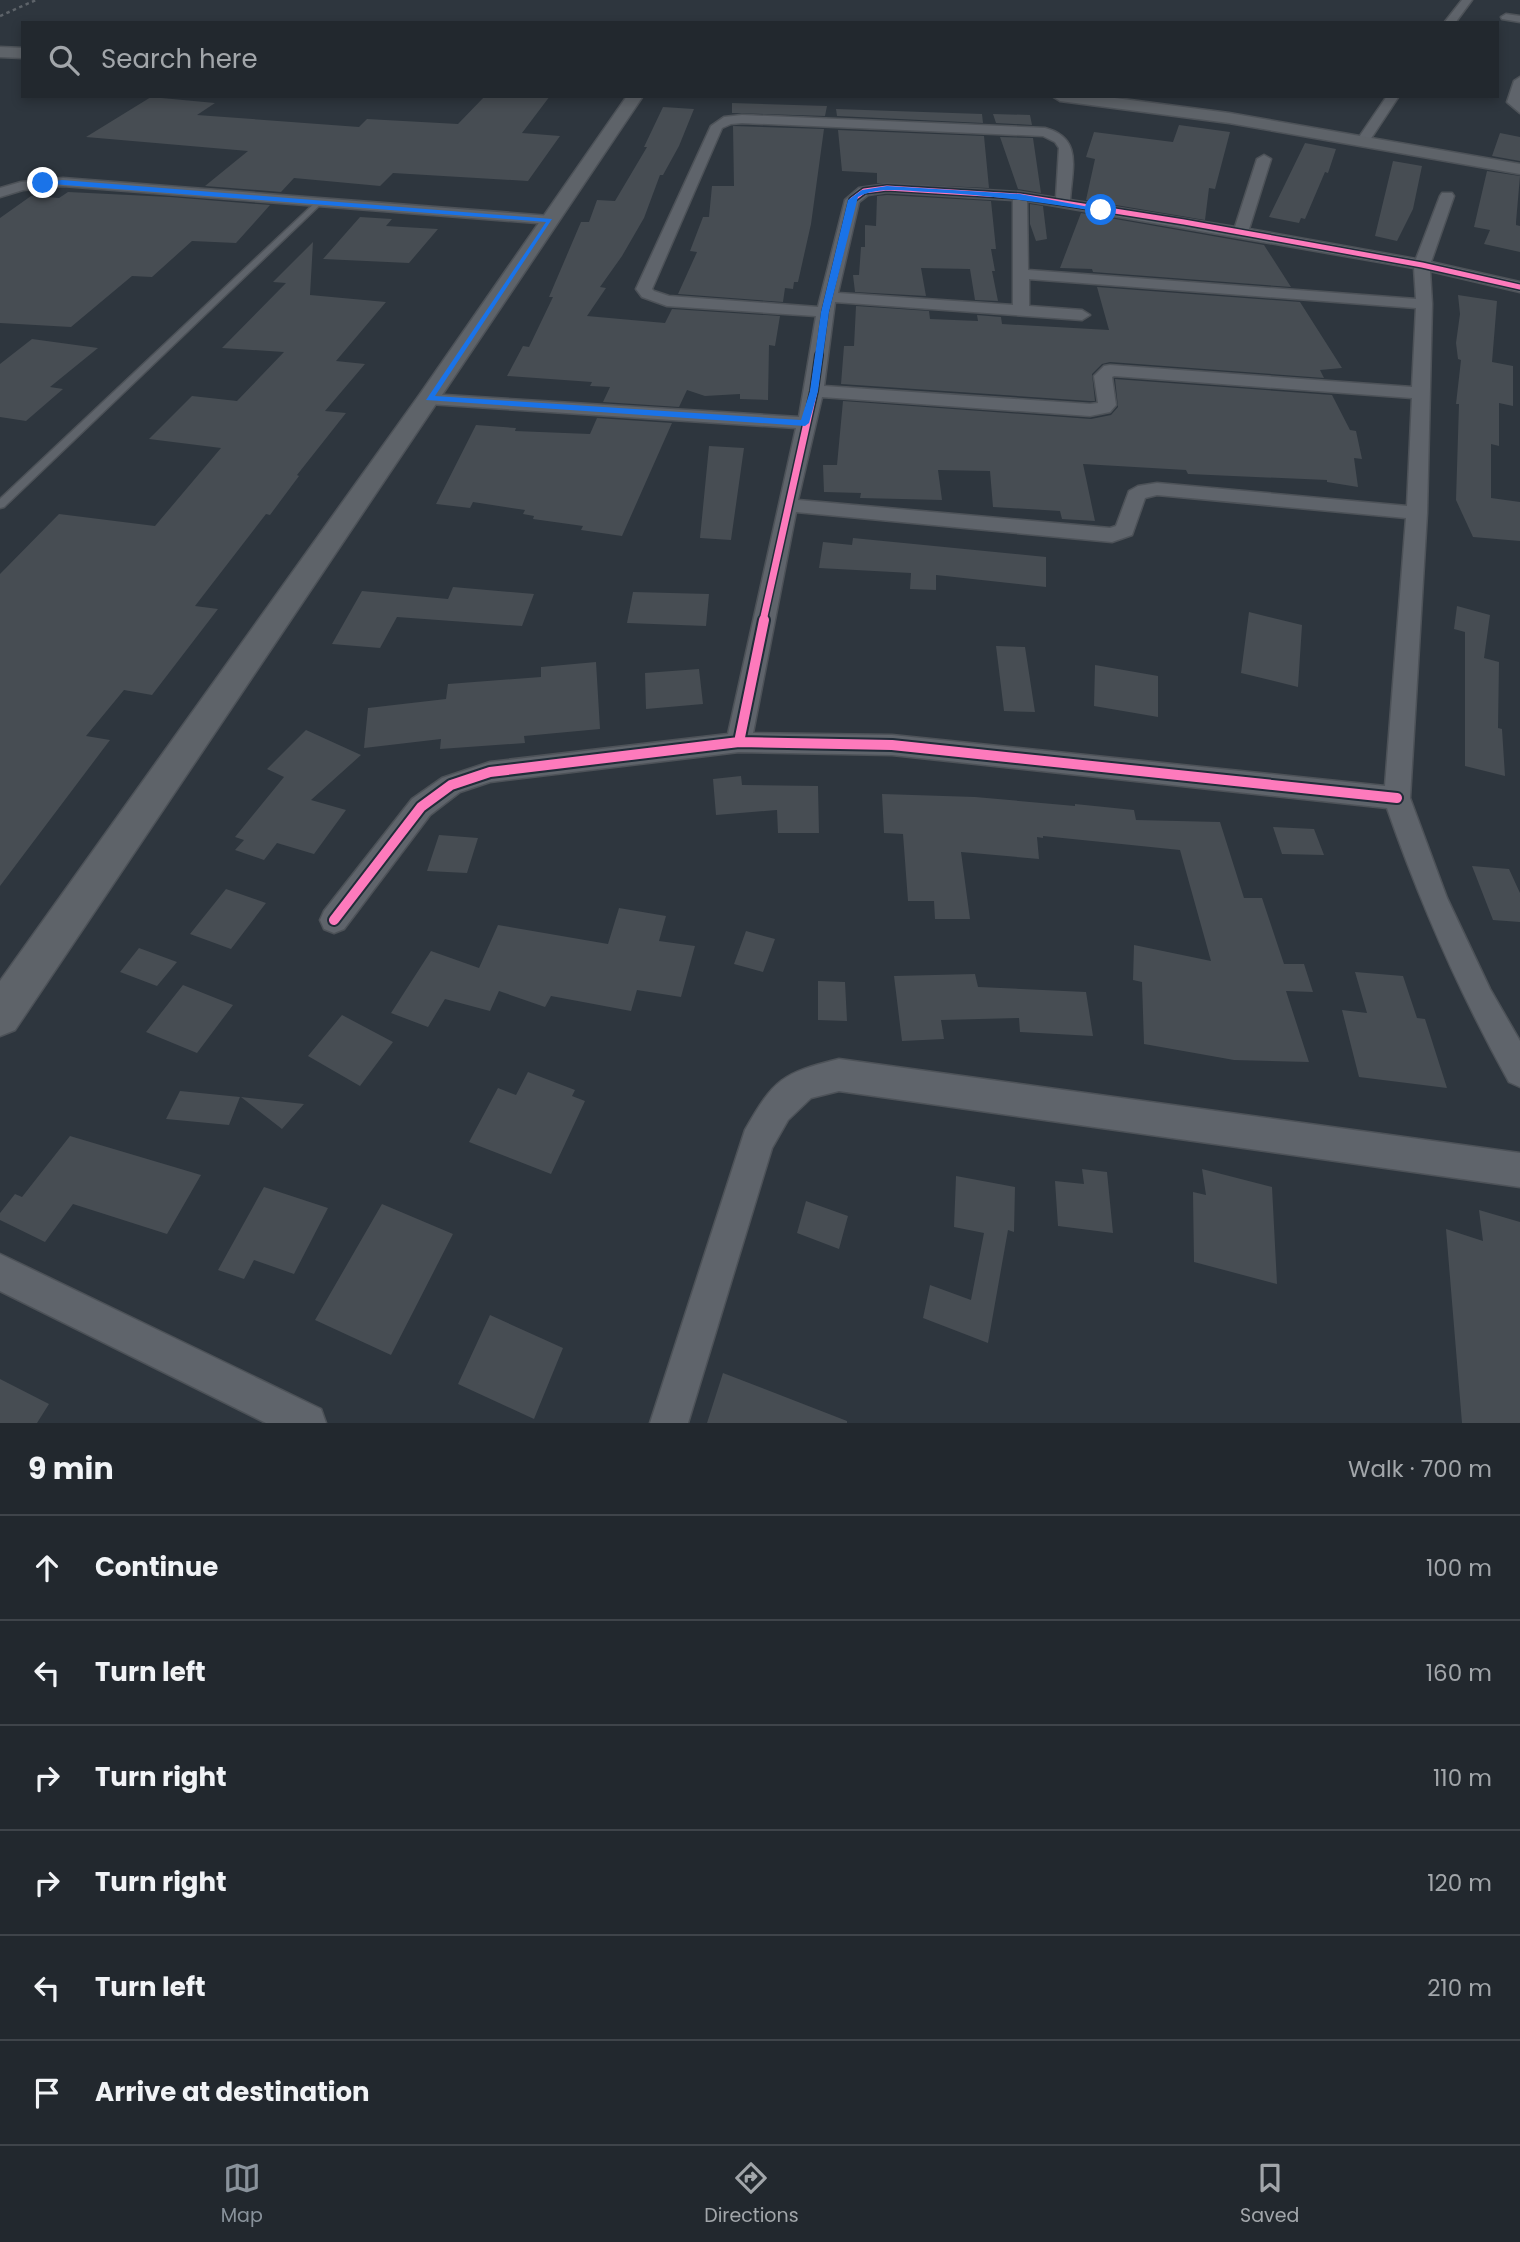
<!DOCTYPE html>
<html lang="en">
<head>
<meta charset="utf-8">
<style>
  body { margin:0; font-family:Poppins,sans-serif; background:#2e343a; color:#f1f3f6 }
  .stop { position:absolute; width:21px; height:21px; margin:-16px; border:5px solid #1a73e8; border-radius:50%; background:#fff }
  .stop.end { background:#1a73e8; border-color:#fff; box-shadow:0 2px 7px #0008 }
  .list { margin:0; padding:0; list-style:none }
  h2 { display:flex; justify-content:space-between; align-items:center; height:91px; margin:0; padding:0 28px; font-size:30px }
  h2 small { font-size:23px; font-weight:400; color:#a2a6aa }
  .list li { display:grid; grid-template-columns:46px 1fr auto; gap:21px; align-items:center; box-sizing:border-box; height:105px; padding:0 28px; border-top:2px solid #3f444a }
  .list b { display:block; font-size:26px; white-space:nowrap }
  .list em { font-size:23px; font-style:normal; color:#a2a6aa }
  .icon { flex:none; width:38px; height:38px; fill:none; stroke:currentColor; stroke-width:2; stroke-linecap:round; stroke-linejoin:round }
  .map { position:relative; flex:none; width:1520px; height:1423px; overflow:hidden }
  .search { position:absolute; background:#22282e; box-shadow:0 4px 10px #0003; left:21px; right:21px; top:21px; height:77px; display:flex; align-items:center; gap:18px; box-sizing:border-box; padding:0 24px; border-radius:0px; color:#a2a6aa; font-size:26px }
  .sheet { height:721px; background:#22282e }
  nav { display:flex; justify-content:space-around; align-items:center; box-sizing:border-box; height:98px; border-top:2px solid #3f444a; background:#22282e; font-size:19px; color:#a2a6aa }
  nav a { display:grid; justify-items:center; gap:4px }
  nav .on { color:#89929b }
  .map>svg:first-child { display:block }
  .building { fill:#474d53 }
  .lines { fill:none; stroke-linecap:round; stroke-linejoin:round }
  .lane-casing { stroke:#4d5258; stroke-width:3 }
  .street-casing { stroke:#4d5258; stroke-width:3 }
  .secondary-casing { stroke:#4d5258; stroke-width:3 }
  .lane { fill:#5f646b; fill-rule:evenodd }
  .street { fill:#5f646b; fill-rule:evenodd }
  .secondary { fill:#5e6369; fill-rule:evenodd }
  .rail { stroke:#5d6369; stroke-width:2.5; stroke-dasharray:3.5 3.5; stroke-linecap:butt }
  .cycleway-far2-casing { stroke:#212d39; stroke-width:8 }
  .cycleway-far1-casing { stroke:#212d39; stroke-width:10 }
  .cycleway-casing { stroke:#212d39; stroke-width:14 }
  .cycleway-far2 { stroke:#fd7abc; stroke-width:5 }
  .cycleway-far1 { stroke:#fd7abc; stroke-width:7 }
  .cycleway { stroke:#fd7abc; stroke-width:10 }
  .route { fill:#1a73e8 }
</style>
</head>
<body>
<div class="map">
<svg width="1520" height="1423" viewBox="0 0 1520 1423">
  <rect width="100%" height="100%" fill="#2e363e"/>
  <path class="building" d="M485,96H550L522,133L560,136L528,181L393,173L380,186L294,178L281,192L205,186L248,151L86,137L151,97L215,103L197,115L359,127L367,119L458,124Z
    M732,103L827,106L825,116L732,113Z
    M663,107L694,109L679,146L663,175H660L644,218L622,256L600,287L606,288L587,316L665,323L672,309L780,316L775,346L769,345L768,400L740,399V394L705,396L687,390L679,407L603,402L610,387L590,386L592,382L507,376L523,346L529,347L553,297H549L581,222H589L597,200L615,201L647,147H644Z
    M836,109L982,114L983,123L837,116Z
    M993,114L1030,115L1032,125L996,123Z
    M1179,125L1230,132L1215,189L1209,188L1205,220L1086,200L1095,159L1086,157L1094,132L1173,142Z
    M733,126L824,129L811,224L798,282H794L793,289L785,288L783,302L678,294L697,252L690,251L703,217H709L712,186H734Z
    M838,130L984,136L989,188L877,183V173L842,171Z
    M1500,133L1520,137V161L1492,156Z
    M1000,137L1033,138L1041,193L1018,189Z
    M1305,143L1336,149L1328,173L1325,172L1305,219L1301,218L1299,223L1269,217Z
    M1393,161L1422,166L1413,209L1397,241L1375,236Z
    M1487,171L1520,176L1516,222V225L1520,226V252L1484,244L1490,230L1474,227Z
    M68,192L170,197L270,205L236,243L192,241L152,277L132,276L71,327L0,323V218L31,196L59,198Z
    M887,195L991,201L996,249H991L995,271H992L998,301L975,300L970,269L921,268L926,296L855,292L853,275H859L861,247H865V225L876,226L877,196Z
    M1030,204L1043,206L1047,239L1036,241L1030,224Z
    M1081,213L1264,245L1291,287L1093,272L1092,269L1060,268Z
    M360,217L392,219L386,226L438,229L409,263L323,259Z
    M313,242L310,295L386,302L336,361L365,364L325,411L346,413L297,475L299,476L270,515L266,514L195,606L218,609L152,695L124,690L86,736L110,740L0,886V574L59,514L155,526L221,448L149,439L192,396L237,401L284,352L222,348L286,283L273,282Z
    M1097,287L1300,302L1342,368L1320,370L1324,378L1110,362L1102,364L1092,374L1095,401H1090L841,384L844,346H854L856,306L929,311L930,319L978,321L977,315L1001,317L1002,324L1109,330Z
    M1458,295L1497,301L1492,362L1513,366V406L1499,403V446L1491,444V498L1520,502V541L1473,537L1456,500L1459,404H1456L1461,360L1458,359L1456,343L1460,314Z
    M32,339L98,348L50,387L63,389L26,421L0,417V364Z
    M1115,379L1332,395L1350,430L1356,431L1362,459L1354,458L1358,487L1327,482V480L1188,474L1186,470L1083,464L1095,521L1062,519L1060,511L993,507L990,471L938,470L942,500L860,498L861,493L824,492L823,465H837L843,401L1091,419L1111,415L1118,407Z
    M597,418L672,423L622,536L581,530L583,526L533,519L534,516L523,514L525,510L473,502L470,508L436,504L476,425L516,428L515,431L590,434Z
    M709,446L744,448L731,540L700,538Z
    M853,538L1046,557V587L936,575V590L910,589L911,573L819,568L823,542L852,545Z
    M453,587L534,594L522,626L397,617L380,648L332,644L362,591L448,599Z
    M633,592L709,594L706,626L627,623Z
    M1457,606L1490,615L1484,658L1499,662L1498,728L1502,729L1505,776L1465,766V632L1454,629Z
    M1249,612L1302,625L1298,687L1241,673Z
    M996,646L1025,647L1035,712L1004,711Z
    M596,662L600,729L524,736L525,743L440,749L441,739L364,748L368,708L446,699L448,684L541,677V667Z
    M1095,665L1158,676V717L1094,706Z
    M699,669L703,704L646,709L645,673Z
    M306,730L361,755L311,800L346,810L314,854L277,843L264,860L235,850L244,840L235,837L284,777L267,769Z
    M741,776L742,785L818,786L819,833H778L777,810L716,815L713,779Z
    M882,794L975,797L1075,806V804L1134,810L1136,820L1220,822L1244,898H1262L1284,964H1304L1313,992L1286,991L1309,1062L1234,1060L1144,1044L1142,982L1133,980L1134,945L1211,961L1180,850L1043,836V838L1037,837L1039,859L961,852L970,919H935L934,901H908L903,834L884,833Z
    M1273,827L1314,829L1324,855L1282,854Z
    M439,835L478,838L467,873L427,871Z
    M1472,866L1509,869L1520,893V922L1493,920Z
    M226,889L266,903L231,949L190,934Z
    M619,908L666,916L659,941L695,946L681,997L637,990L631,1011L551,996L545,1007L499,991L490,1011L445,999L428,1027L391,1013L431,951L479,968L498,925L608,944Z
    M746,931L775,939L763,972L734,964Z
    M139,948L177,962L157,986L120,972Z
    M1355,972L1403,976L1417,1018L1425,1019L1447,1088L1359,1077L1342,1010L1367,1013Z
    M975,974L978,987L1086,992L1093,1036L1020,1032L1019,1018L941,1020L944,1039L902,1041L894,976Z
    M818,981L845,982L847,1021L818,1020Z
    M183,985L233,1005L197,1053L146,1032Z
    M342,1015L393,1042L360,1086L308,1056Z
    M528,1072L575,1090L572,1096L585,1101L551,1174L469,1142L498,1088L516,1095Z
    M180,1091L240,1097L229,1125L166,1119Z
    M241,1097L304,1104L282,1129Z
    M70,1136L201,1175L167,1234L73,1204L45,1242L0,1220V1213L15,1194L22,1197Z
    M1082,1169L1107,1172L1113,1233L1058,1226L1055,1181L1084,1184Z
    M1202,1169L1272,1187L1277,1284L1194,1262L1193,1192L1206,1195Z
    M956,1176L1015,1187L1014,1232L1008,1230L988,1343L923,1318L930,1285L971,1300L984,1233L954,1227Z
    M264,1187L328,1208L294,1274L254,1260L244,1279L218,1270Z
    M806,1201L848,1216L839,1249L797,1233Z
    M382,1204L453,1234L391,1355L315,1320Z
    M1479,1210L1520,1222V1423H1462L1446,1229L1483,1241Z
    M490,1315L563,1348L534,1419L458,1384Z
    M723,1373L847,1421V1423H707Z
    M0,1379L49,1404L37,1423H0Z"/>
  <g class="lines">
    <g class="lane-casing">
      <path id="lane" d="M318,200L324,201L4,507L0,508V499Z"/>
    </g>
    <g class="street-casing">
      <path id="street" d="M1462,0H1472L1455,23H1444Z
        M1506,14L1520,16V22L1502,19L1501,17Z
        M1520,77V113L1507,102L1514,81Z
        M1387,96H1399L1368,143H1358L1357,140Z
        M742,115L1045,128C1083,138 1072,168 1070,200L1235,227L1257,159L1264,155L1271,159L1249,229L1416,259L1440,196L1442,193H1452L1454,196L1431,262L1520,282V292L1430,271L1432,304L1427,513L1410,798L1447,898L1490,989L1520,1041V1087L1509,1082C1459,992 1421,905 1387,808L892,755L739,752L490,782L460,792L430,815L344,929L334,933L324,929L320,920L324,911L412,799L442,778L490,762L728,734L796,428L429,404L420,399L429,394L799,417L816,316L667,306L642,297L636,289L711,126L724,117ZM742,123L1043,136L1055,142L1059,148L1056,198L1020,192L887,184L859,188L845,200L818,307L669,296L654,291L652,289L722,128L731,124ZM887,192L1013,200V305L838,293L859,202L868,195ZM1027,201L1414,268L1416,299L1028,270ZM1029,279L1416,308L1412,387L1110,365L1104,366L1094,376L1098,403L1090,404L824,386L835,302L1082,320L1090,315L1082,310L1029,306ZM1114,376L1412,398L1407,506L1157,483L1138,486L1129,491L1116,526L1110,528L798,500L822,397L1090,416L1110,412L1116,405L1112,377ZM1157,495L1406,518L1385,786L892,735L753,733L796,512L1112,542L1132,535L1145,498Z
        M63,178L550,216L557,220L550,224L63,186L23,190L0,197V188L21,182Z
        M839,1059L1520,1153V1187L839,1091L811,1098L788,1120L772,1148L688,1423H650L745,1130C774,1079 782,1073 839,1059Z
        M0,1254L321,1409L326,1423H266L0,1291Z"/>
    </g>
    <g class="secondary-casing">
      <path id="secondary" d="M0,47L23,48V58L0,57Z
        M627,96H643L15,1030L0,1036V981L420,394Z
        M1052,96H1100L1229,113L1520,164V174L1229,123L1060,101Z"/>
    </g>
    <use href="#lane" class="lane"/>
    <use href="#street" class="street"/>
    <use href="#secondary" class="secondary"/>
    <path class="rail" d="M0,16L36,0"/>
    <g class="cycleway-far2-casing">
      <path id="cycleway-far2" d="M819,357L825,312L852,200L864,191L887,188L1020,196L1184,222L1422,265L1520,287"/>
    </g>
    <g class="cycleway-far1-casing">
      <path id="cycleway-far1" d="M763,621L814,391L819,355"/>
    </g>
    <g class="cycleway-casing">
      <path id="cycleway" d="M739,742L764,620
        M334,920L421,807L451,785L490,772L739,742L892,745L1397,798"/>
    </g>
    <use href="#cycleway-far2" class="cycleway-far2"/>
    <use href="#cycleway-far1" class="cycleway-far1"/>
    <use href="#cycleway" class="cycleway"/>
  </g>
  <path class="route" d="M62,180L552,219L435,396L801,420L810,391L821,312L848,200L862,190L887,186L1020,194L1105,210L1101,212C1043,202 987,195 928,192C905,191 879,186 858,197L829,312L818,391L809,423L805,426L426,400L546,222L39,183Z"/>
</svg>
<div class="stop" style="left:1101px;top:210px"></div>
<div class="stop end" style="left:43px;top:183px"></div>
<div class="search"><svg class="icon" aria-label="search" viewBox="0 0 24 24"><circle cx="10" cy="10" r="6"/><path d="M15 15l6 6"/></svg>Search here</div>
</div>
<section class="sheet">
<h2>9 min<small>Walk · 700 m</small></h2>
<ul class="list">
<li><svg class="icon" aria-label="ahead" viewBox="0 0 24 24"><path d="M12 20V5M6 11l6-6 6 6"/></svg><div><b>Continue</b></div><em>100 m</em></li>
<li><svg class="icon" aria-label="left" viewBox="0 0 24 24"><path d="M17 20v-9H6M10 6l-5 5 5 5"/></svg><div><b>Turn left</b></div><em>160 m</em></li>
<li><svg class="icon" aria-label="right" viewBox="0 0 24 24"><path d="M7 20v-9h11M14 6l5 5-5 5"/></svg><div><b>Turn right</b></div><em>110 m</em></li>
<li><svg class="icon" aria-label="right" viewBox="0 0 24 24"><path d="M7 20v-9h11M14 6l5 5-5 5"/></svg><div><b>Turn right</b></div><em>120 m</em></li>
<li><svg class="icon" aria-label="left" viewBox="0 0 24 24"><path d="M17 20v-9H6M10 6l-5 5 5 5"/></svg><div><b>Turn left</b></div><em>210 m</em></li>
<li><svg class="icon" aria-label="arrive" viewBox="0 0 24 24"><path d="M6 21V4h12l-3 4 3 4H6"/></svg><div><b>Arrive at destination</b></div></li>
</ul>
</section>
<nav>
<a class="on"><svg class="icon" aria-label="map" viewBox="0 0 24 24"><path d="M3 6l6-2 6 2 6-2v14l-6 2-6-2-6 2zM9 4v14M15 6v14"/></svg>Map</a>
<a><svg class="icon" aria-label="directions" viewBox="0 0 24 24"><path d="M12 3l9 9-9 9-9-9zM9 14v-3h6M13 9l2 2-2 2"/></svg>Directions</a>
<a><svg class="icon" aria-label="saved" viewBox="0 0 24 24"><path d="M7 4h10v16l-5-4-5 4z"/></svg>Saved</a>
</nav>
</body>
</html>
